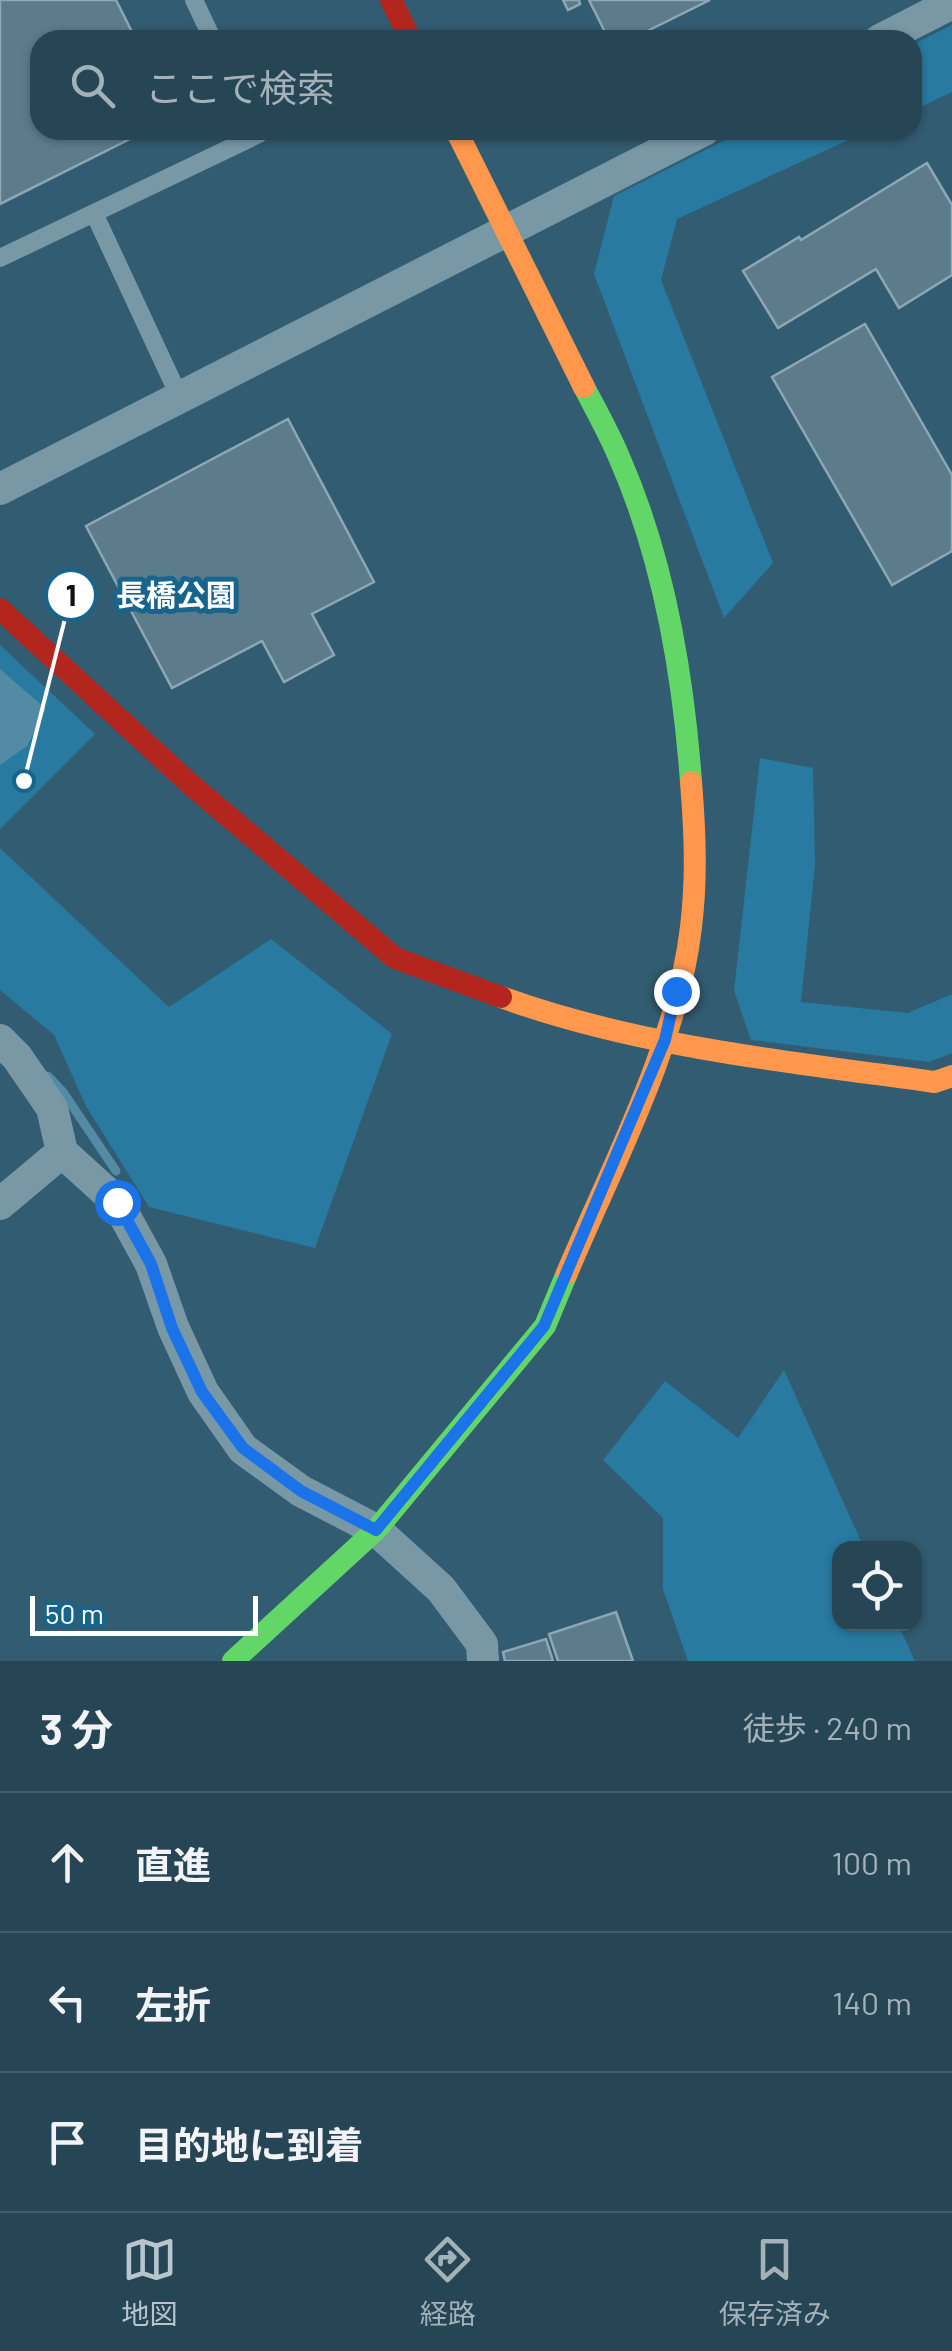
<!DOCTYPE html>
<html lang="ja">
<head>
<meta charset="utf-8">
<style>
  body { margin:0; font-family:Barlow,"Noto Sans JP",sans-serif; background:#2e4c5b; color:#f1f3f6 }
  .controls { position:absolute; right:30px; bottom:30px; display:grid; overflow:hidden; border-radius:20px; box-shadow:0 2px 8px #0004 }
  .controls button { width:90px; height:90px; display:grid; place-items:center; padding:0; border:0; border-bottom:2px solid #425d6c; background:#264555; color:#f1f3f6; font:50px sans-serif }
  .scale { position:absolute; left:30px; bottom:25px; width:228px; box-sizing:border-box; padding-left:10px; border:5px solid #fff; border-top:0; font-size:28px; line-height:35px; white-space:nowrap; color:#fff; -webkit-text-stroke:8px #17658c; paint-order:stroke }
  .stop { position:absolute; width:30px; height:30px; margin:-22px; border:8px solid #1a73e8; border-radius:50%; background:#fff }
  .stop.end { background:#1a73e8; border-color:#fff; box-shadow:0 2px 10px #0008 }
  .list { margin:0; padding:0; list-style:none }
  h2 { display:flex; justify-content:space-between; align-items:center; height:130px; margin:0; padding:0 40px; font-size:42px }
  h2 small { font-size:32px; font-weight:400; color:#a4b1b9 }
  .list li { display:grid; grid-template-columns:65px 1fr auto; gap:30px; align-items:center; box-sizing:border-box; height:140px; padding:0 40px; border-top:2px solid #425d6c }
  .list b { display:block; font-size:38px; white-space:nowrap }
  .list em { font-size:32px; font-style:normal; color:#a4b1b9 }
  .icon { flex:none; width:55px; height:55px; fill:none; stroke:currentColor; stroke-width:2; stroke-linecap:round; stroke-linejoin:round }
  .map { position:relative; flex:none; width:952px; height:1661px; overflow:hidden }
  .search { position:absolute; background:#264555; box-shadow:0 2px 8px #0004; left:30px; right:30px; top:30px; height:110px; display:flex; align-items:center; gap:25px; box-sizing:border-box; padding:0 35px; border-radius:30px; color:#a4b1b9; font-size:38px }
  .sheet { height:550px; background:#264555 }
  nav { display:flex; justify-content:space-around; align-items:center; box-sizing:border-box; height:140px; border-top:2px solid #425d6c; background:#264555; font-size:28px; color:#a4b1b9 }
  nav a { display:grid; justify-items:center; gap:5px }
  nav .on { color:#b7c6cd }
  .map>svg:first-child { display:block }
  .green { fill:#287aa1 }
  .water { fill:#538aa4 }
  .lines { fill:none; stroke-linecap:round; stroke-linejoin:round }
  .stream { stroke:#538aa4; stroke-width:9 }
  .building { fill:#5c7c8b; stroke:#8da7b4; stroke-width:2.5 }
  .lane { stroke:#7998a6; stroke-width:18 }
  .street { stroke:#7998a6; stroke-width:32 }
  .fast { stroke:#63d668; stroke-width:22 }
  .slow { stroke:#ff974d; stroke-width:22 }
  .jam { stroke:#b3261e; stroke-width:22 }
  .route { stroke:#1a73e8; stroke-width:12 }
  .leader { fill:none; stroke:#fff; stroke-width:4 }
  .callout-dot { fill:#fff; stroke:#17658c; stroke-width:4 }
  .mark-label { font-size:30px; text-anchor:middle; font-weight:bold; fill:#111 }
  .callout-label { font-size:30px; text-anchor:middle; font-weight:bold; fill:#fff; stroke:#17658c; stroke-width:10; stroke-linejoin:round; paint-order:stroke }
</style>
</head>
<body>
<div class="map">
<svg width="952" height="1661" viewBox="0 0 952 1661">
  <rect width="100%" height="100%" fill="#325c71"/>
  <path class="green" d="M952,25V92L912,111V45Z
    M745,130H870L677,219L661,280L773,563L724,618L594,274L614,196Z
    M0,645L95,734L0,829Z
    M760,758L813,768L815,865L801,1002L908,1013L952,994V1053L929,1062L751,1040L734,991Z
    M0,848L169,1007L271,939L392,1034L315,1248L149,1207L86,1106L54,1035L0,990Z
    M784,1370L864,1548H840V1624H898L915,1661H688L663,1589V1518L603,1460L665,1381L738,1438Z"/>
  <path class="water" d="M0,669L46,709L27,746L0,765Z"/>
  <g class="lines">
    <path class="stream" d="M48,1076L63,1092L116,1171"/>
  </g>
  <path class="building" d="M0,0H116L136,40H40V130H148L0,204Z
    M563,0H579L580,4L568,10Z
    M589,0H710L629,40H609Z
    M927,163L952,205V275L899,308L876,269L778,328L743,271L799,237L801,240Z
    M865,324L952,475V551L892,585L772,377Z
    M288,419L374,582L312,614L334,655L284,682L262,641L172,688L86,526Z
    M616,1612L633,1661H558L549,1634Z
    M546,1639L553,1661H505L503,1652Z"/>
  <g class="lines">
    <path class="lane" d="M194,0L213,40
      M94,213L180,398
      M0,258L259,134L256,130"/>
    <path class="street" d="M880,40L952,3
      M0,489L704,130
      M0,1040L17,1057L52,1108L62,1152L117,1202L151,1264L173,1327L203,1392L243,1449L301,1491L376,1530L441,1589L482,1644L483,1661
      M0,1204L62,1152"/>
    <path class="fast" d="M584,387C596,410 609,433 619,457C664,559 683,672 691,782
      M233,1661L376,1530L545,1326L567,1273"/>
    <path class="slow" d="M456,130L584,387
      M501,997C638,1047 791,1062 935,1082L952,1076
      M567,1273C612,1166 678,1043 691,927C697,878 695,831 691,782"/>
    <path class="jam" d="M391,0L411,40
      M0,609L189,783L395,958L501,997"/>
  </g>
  <g class="lines">
    <path class="route" d="M117,1202L151,1264L172,1328L202,1392L243,1448L301,1491L376,1530L544,1326L665,1040L676,991"/>
  </g>
  <path class="leader" d="M24 781L71 595"/>
  <g class="callout-dot">
    <circle cx="24" cy="781" r="10"/>
    <circle cx="71" cy="595" r="25"/>
  </g>
  <g class="mark-label">
    <text x="71" y="606">1</text>
  </g>
  <g class="callout-label">
    <text x="176" y="606">長橋公園</text>
  </g>
</svg>
<div class="controls">
<button><svg class="icon" aria-label="locate" viewBox="0 0 24 24"><circle cx="12" cy="12" r="6"/><path d="M12 2v4M12 18v4M2 12h4M18 12h4"/></svg></button>
</div>
<div class="scale">50 m</div>
<div class="stop" style="left:117px;top:1202px"></div>
<div class="stop end" style="left:676px;top:991px"></div>
<div class="search"><svg class="icon" aria-label="search" viewBox="0 0 24 24"><circle cx="10" cy="10" r="6"/><path d="M15 15l6 6"/></svg>ここで検索</div>
</div>
<section class="sheet">
<h2>3 分<small>徒歩 · 240 m</small></h2>
<ul class="list">
<li><svg class="icon" aria-label="ahead" viewBox="0 0 24 24"><path d="M12 20V5M6 11l6-6 6 6"/></svg><div><b>直進</b></div><em>100 m</em></li>
<li><svg class="icon" aria-label="left" viewBox="0 0 24 24"><path d="M17 20v-9H6M10 6l-5 5 5 5"/></svg><div><b>左折</b></div><em>140 m</em></li>
<li><svg class="icon" aria-label="arrive" viewBox="0 0 24 24"><path d="M6 21V4h12l-3 4 3 4H6"/></svg><div><b>目的地に到着</b></div></li>
</ul>
</section>
<nav>
<a class="on"><svg class="icon" aria-label="map" viewBox="0 0 24 24"><path d="M3 6l6-2 6 2 6-2v14l-6 2-6-2-6 2zM9 4v14M15 6v14"/></svg>地図</a>
<a><svg class="icon" aria-label="directions" viewBox="0 0 24 24"><path d="M12 3l9 9-9 9-9-9zM9 14v-3h6M13 9l2 2-2 2"/></svg>経路</a>
<a><svg class="icon" aria-label="saved" viewBox="0 0 24 24"><path d="M7 4h10v16l-5-4-5 4z"/></svg>保存済み</a>
</nav>
</body>
</html>
